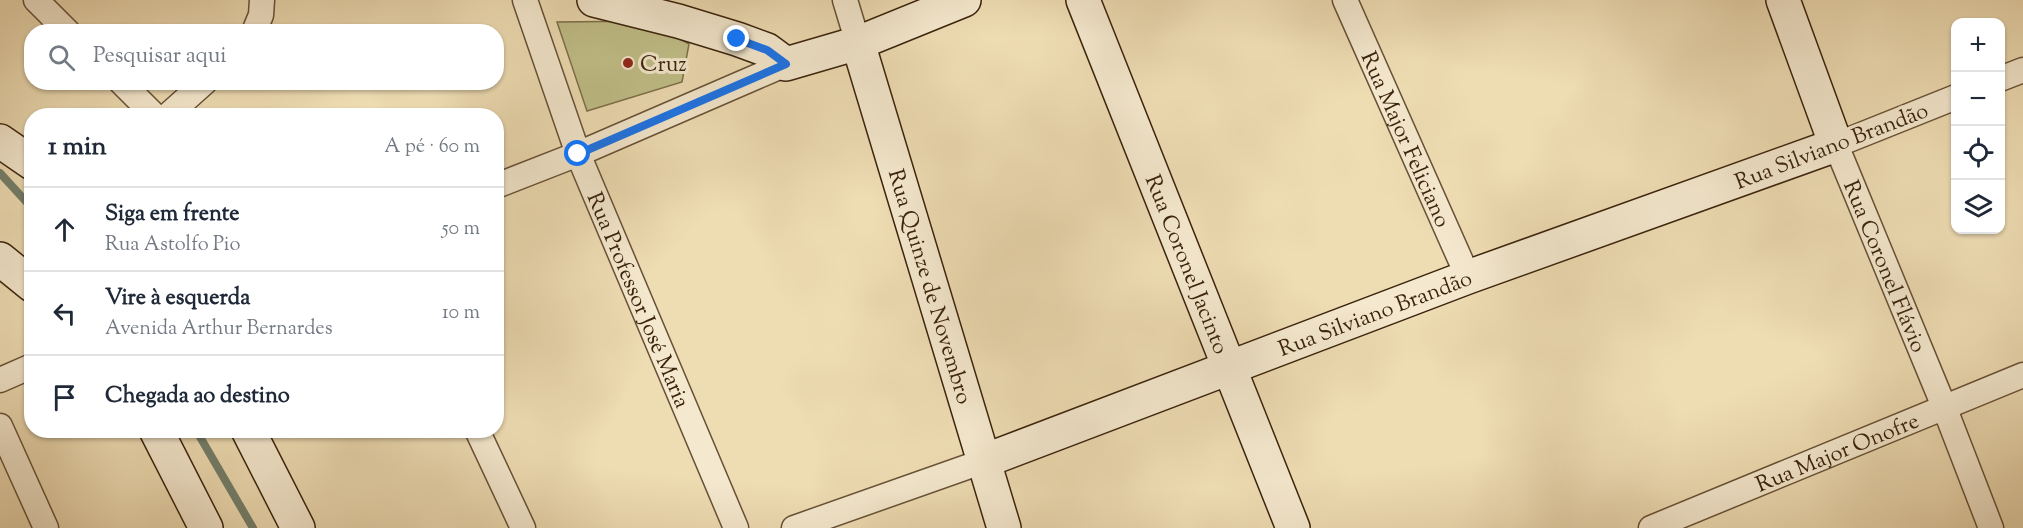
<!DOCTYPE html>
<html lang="pt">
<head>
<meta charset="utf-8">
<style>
  body { margin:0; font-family:"Sorts Mill Goudy",serif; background:#f2f2f3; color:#1f2937 }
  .controls { position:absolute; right:18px; top:18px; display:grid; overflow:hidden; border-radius:12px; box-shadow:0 2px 4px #0004 }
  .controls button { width:54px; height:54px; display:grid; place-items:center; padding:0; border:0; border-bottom:2px solid #e0e1e3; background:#fff; color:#1f2937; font:30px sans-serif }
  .stop { position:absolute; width:18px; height:18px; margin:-14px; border:4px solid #1a73e8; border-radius:50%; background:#fff }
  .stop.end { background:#1a73e8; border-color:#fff; box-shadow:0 2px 6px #0008 }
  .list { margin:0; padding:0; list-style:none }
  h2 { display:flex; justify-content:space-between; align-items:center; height:78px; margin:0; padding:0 24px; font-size:26px }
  h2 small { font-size:20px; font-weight:400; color:#747a83 }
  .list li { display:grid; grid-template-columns:39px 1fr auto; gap:18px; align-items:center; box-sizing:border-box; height:84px; padding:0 24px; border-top:2px solid #e0e1e3 }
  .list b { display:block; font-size:22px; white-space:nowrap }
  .list p { margin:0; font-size:20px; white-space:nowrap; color:#747a83 }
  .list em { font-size:20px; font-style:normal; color:#747a83 }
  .icon { flex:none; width:33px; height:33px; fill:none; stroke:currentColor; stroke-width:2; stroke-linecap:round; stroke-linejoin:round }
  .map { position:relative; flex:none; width:2023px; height:528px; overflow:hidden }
  .search { position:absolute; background:#fff; box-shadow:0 2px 4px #0004; left:24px; top:24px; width:480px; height:66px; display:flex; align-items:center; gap:15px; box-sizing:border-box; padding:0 21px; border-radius:24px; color:#747a83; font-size:22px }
  .panel { position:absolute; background:#fff; box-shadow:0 2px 4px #0004; left:24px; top:108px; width:480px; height:330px; border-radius:24px }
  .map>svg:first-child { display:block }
  .green { fill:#c0be88; stroke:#7d704a; stroke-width:1.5 }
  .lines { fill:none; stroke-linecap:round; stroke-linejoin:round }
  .stream { stroke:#737f6c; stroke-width:8 }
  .street-casing { stroke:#675136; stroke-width:27 }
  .secondary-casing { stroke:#3a230c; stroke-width:36 }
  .street { stroke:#f4e8ce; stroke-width:24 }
  .secondary { stroke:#f4e8ce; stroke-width:33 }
  .route { stroke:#1a73e8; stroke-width:8 }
  .poi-dot { fill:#8f2418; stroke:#f4e8ce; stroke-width:2 }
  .labels { text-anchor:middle; stroke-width:6; stroke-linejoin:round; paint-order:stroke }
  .poi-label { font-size:22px; fill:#3a230c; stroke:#f4e8ce; text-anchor:start }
  .street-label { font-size:22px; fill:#3a230c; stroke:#f4e8ce }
</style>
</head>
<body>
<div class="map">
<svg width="2023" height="528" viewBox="0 0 2023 528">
  <rect width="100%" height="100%" fill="#eedcb3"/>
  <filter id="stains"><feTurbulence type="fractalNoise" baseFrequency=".00333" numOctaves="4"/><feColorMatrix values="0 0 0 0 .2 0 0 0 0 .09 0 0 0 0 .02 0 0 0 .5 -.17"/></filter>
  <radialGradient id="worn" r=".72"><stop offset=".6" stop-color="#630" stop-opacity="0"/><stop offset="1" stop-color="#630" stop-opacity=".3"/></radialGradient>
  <path class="green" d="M649,21L689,44L682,82L587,111L557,22Z"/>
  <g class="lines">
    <path class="stream" d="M0,173L32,208
      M196,430L253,528"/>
    <g class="street-casing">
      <g id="street">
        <path d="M36,0L68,32"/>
        <path id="s1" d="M525,0L578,154L736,528"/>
        <path d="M845,0L858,43"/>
        <path id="s2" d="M1345,0L1468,277"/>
        <path d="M254,32L261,15L262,0"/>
        <path d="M2000,79L2023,70"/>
        <path d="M121,82L155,116"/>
        <path id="s3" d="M1956,97L1836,145L1945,409L1991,528"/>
        <path d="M167,116L205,82"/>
        <path d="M496,186L578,154L786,64"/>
        <path d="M0,380L32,366"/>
        <path d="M0,426L46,528"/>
        <path d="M477,430L523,528"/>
        <path d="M794,528L984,461"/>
        <path id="s4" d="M1651,528L2023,375"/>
      </g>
    </g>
    <g class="secondary-casing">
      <g id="secondary">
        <path d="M594,0L678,21L737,39L767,50L786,64L858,43L964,0"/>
        <path id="s5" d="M1083,0L1293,528"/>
        <path id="s6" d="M858,43L1004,528"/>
        <path d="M0,141L32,163"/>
        <path d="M0,259L32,285"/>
        <path d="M156,430L206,528"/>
        <path d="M248,430L298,528"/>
        <path id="s7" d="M984,461L1468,277L1836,145L1783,0"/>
      </g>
    </g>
    <use href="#street" class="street"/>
    <use href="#secondary" class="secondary"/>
  </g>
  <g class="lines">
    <path class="route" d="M578,154L786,64L767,50L737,39"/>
  </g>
  <circle class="poi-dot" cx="628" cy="63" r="6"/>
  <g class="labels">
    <g class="poi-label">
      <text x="640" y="71">Cruz</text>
    </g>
    <g class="street-label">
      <text dy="8" stroke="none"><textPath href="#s2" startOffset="152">Rua Major Feliciano</textPath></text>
      <text transform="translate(1831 145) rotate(-21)" y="8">Rua Silviano Brandão</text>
      <text dy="8" stroke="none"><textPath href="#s5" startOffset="284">Rua Coronel Jacinto</textPath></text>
      <text dy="8" stroke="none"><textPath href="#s3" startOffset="260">Rua Coronel Flávio</textPath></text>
      <text dy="8" stroke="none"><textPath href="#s6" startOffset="254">Rua Quinze de Novembro</textPath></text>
      <text dy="8" stroke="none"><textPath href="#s1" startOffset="321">Rua Professor José Maria</textPath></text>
      <text dy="8" stroke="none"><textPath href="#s7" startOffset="418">Rua Silviano Brandão</textPath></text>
      <text dy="8" stroke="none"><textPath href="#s4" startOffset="201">Rua Major Onofre</textPath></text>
    </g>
  </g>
  <rect width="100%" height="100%" filter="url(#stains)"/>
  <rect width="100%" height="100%" fill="url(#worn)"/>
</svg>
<div class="controls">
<button>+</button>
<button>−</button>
<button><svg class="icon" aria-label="locate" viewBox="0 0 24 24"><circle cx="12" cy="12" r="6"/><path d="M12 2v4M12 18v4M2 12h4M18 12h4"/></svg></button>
<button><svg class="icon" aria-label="layers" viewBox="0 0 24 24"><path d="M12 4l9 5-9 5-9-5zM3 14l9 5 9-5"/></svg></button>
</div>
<div class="stop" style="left:578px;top:154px"></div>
<div class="stop end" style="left:737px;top:39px"></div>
<div class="search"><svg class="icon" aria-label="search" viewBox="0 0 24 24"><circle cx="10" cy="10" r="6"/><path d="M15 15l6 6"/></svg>Pesquisar aqui</div>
<section class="panel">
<h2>1 min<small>A pé · 60 m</small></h2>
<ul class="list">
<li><svg class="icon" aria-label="ahead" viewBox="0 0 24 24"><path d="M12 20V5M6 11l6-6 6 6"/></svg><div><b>Siga em frente</b><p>Rua Astolfo Pio</p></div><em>50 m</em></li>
<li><svg class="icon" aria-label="left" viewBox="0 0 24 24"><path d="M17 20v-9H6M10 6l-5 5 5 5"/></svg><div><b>Vire à esquerda</b><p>Avenida Arthur Bernardes</p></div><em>10 m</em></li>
<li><svg class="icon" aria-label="arrive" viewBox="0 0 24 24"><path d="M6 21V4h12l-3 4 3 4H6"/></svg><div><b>Chegada ao destino</b></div></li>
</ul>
</section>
</div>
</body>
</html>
